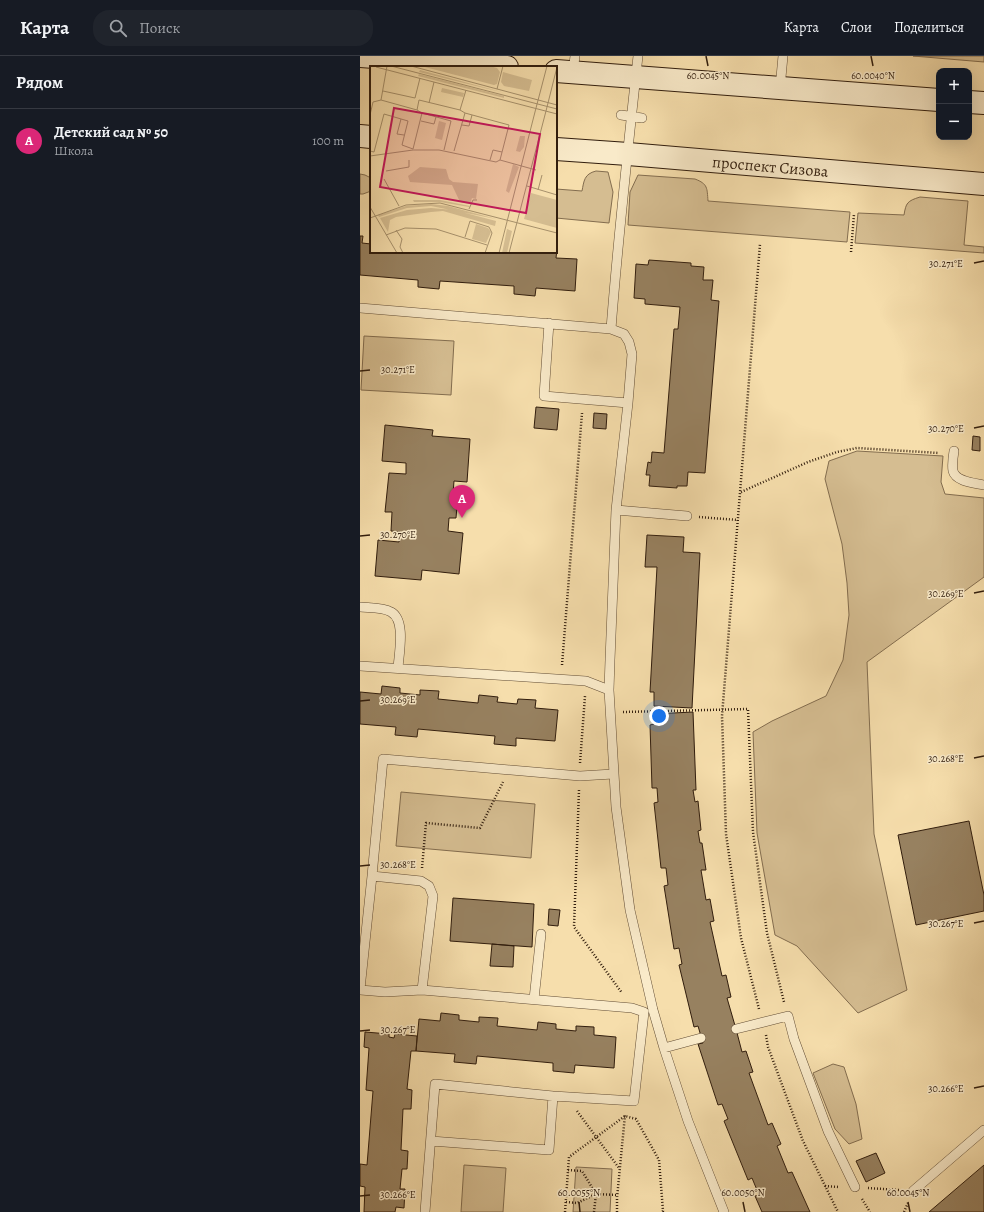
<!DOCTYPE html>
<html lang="ru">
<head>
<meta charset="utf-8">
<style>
  body { margin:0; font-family:Alegreya,serif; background:#20242c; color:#f1f3f6 }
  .controls { position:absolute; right:12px; top:12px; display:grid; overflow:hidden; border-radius:8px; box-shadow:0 4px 16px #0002 }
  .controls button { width:36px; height:36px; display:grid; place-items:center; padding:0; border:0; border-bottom:1px solid #363941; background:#171b24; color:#f1f3f6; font:20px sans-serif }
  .you { position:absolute; left:299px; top:660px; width:14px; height:14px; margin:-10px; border:3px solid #fff; border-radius:50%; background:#1a73e8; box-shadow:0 0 0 6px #1a73e833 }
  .badge { display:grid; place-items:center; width:26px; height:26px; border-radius:50%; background:#db2777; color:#fff; font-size:13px; font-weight:700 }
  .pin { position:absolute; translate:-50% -33px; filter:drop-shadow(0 1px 2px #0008) }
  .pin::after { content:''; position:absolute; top:21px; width:14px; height:12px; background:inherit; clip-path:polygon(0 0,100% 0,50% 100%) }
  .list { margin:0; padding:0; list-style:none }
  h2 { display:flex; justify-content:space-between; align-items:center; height:52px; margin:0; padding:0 16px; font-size:17px }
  h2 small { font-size:13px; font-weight:400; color:#9ea1a6 }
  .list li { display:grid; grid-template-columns:26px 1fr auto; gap:12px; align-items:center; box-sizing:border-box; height:64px; padding:0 16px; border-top:1px solid #363941 }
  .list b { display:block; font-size:15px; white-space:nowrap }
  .list p { margin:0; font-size:13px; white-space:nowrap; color:#9ea1a6 }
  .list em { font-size:13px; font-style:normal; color:#9ea1a6 }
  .icon { flex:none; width:22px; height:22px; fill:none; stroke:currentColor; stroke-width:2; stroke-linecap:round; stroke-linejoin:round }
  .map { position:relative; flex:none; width:624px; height:1156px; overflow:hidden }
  header { display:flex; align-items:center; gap:24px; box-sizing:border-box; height:56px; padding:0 20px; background:#171b24; border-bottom:1px solid #363941 }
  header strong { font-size:19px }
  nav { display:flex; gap:22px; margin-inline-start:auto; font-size:14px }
  .search { width:280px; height:36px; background:#20242c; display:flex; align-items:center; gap:10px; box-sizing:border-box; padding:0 14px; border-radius:16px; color:#9ea1a6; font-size:15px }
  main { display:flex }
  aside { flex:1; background:#171b24 }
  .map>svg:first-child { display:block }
  .green { fill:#d5bd91; stroke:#836d4f }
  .building { fill:#978160; stroke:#311d0d }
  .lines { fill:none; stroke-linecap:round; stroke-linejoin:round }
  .lane-casing { stroke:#624d35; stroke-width:10 }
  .secondary-casing { stroke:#311d0d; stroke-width:24 }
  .path { stroke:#311d0d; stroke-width:2.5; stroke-dasharray:1 2; stroke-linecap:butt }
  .lane { stroke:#f9eac9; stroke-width:9 }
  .secondary { stroke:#f9eac9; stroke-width:22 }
  .ticks { fill:none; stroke:#311d0d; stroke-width:1.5 }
  .labels { text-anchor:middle; stroke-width:3; stroke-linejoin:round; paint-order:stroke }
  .street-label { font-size:16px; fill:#311d0d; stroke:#f9eac9 }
  .inset-road { fill:none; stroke:#a7916c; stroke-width:1 }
  .view { fill:#c2185b; fill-opacity:0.15; stroke:#c2185b; stroke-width:2 }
  .inset-edge { fill:none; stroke:#311d0d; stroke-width:2 }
  .ticks-label { font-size:10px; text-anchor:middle; fill:#311d0d; stroke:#f9eac9; stroke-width:3; stroke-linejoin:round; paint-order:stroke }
</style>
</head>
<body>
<header>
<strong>Карта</strong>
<div class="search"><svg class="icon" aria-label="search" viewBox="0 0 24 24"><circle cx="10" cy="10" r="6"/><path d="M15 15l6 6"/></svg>Поиск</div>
<nav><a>Карта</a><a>Слои</a><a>Поделиться</a></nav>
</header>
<main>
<aside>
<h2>Рядом<small></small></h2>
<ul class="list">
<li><span class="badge">A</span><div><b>Детский сад № 50</b><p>Школа</p></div><em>100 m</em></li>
</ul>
</aside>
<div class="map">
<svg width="624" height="1156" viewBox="0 0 624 1156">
  <rect width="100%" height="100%" fill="#f6deac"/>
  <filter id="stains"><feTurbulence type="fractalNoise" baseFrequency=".005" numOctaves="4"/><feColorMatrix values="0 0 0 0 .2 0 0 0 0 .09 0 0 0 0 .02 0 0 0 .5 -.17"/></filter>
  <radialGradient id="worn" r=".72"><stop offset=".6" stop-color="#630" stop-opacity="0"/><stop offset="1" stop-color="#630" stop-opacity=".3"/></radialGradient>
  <path class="green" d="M553,0H624V6Z
    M236,115L248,116L253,136L249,167L196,162V133L222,135C224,125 224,118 236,115Z
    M0,118L5,119L11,122V135L3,138H0Z
    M278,119L335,123C348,128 347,132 348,145L490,156L487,186L268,169L270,136Z
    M560,141L608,145L604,189L624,191V197L495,187L498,157L544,159C546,147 547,145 560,141Z
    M4,280L94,285L91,339L1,334Z
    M497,395L583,400L581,426L585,438L624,442V521L507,606L514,778L547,934L498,957L437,890L415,879L397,777L393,676L412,665L466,640L483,604L489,559L487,527L482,488L465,423L469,405Z
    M41,736L175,748L171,802L36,790Z
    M473,1008L484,1011L496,1048L502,1083L489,1088L475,1073L453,1017Z
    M104,1109L146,1112L143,1156H101Z
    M216,1111L252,1113L250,1156H213Z"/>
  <path class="building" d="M0,180H3L2,187L11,188V196L178,197L196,196L197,193L196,202L217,203L215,235L176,232L175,240L154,238V230L80,225L79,233L68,232L58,231V224L0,219Z
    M289,204L331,207V210L344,211L343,224H353L351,244L359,245L345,417L328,416L327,430H317V432L289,430L290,419H286L288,406L291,407L292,396L304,397L314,273H318L320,251L285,248V243L274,242L276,208L288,209Z
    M176,351L199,353L197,374L174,372Z
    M234,357L247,358L246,373L233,372Z
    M25,369L73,374L72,380L110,383L107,426L94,425L93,438L98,439L96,462H89L88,475L103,477L99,518L62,514L61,524L15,520L18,484L39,486L40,476L31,475L32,456H25L29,417L46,418V407L22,405Z
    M613,380L620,381V395L612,394Z
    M287,479L324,481L323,496L340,497L332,652L294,650V636H290L297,511H285Z
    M22,630L40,632V637L60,639V634L79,635L78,643L118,647L119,639L138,641L137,646L157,648L158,643L176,644L175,652L198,654L195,685L156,682V690L134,688L135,680L58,673L57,681L35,679L36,671L0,668V636L21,638Z
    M333,656L336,734H333L335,746L338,745L341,774L338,775L340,787H342L346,814H341L346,844L350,843L354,865L350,866L362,920L366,919L371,941L367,942L376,973L382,996L386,995L393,1016L389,1017L408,1069L412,1067L421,1088L417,1090L428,1117L432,1116L450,1156H402L395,1140L399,1139L392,1122L388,1124L364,1065L368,1063L362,1048L358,1049L338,988L343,987L338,970L334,971L319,909L322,908L319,892L314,893L304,830L308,829L306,812H301L294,747L298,746L297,732H292L290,669L294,668L293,658Z
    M609,765L624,839V855L556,869L538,779Z
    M93,842L174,848L172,891L90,885Z
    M189,853L200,854L198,870L188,869Z
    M132,888L154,890L153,911L130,910Z
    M81,957L99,959V964L119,966V961L138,962L137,970L177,974L178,966L196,968V973L216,975V970L234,971V979L256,981L254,1012L215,1009L214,1017L193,1015V1007L117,1000L116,1008L94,1006L95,998L56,995L59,963L80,965Z
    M5,976L29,978V981L34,982L35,978L57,980L56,995H51L47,1033L52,1034L51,1053H43L41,1094L48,1095L47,1113H42L40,1133H45L44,1152L36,1151L35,1156H4L5,1131L0,1130V1108L7,1109L13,1035L6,1034L9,992L4,991Z
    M516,1097L525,1117L506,1126L496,1105Z
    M624,1109V1156H569Z"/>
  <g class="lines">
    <g class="lane-casing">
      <path id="lane" d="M278,0C268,91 258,182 251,273L264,278L269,286L272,298L268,347L256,454L250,604L249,634L256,751L270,854L293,954L304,992L328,1065L364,1156
        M213,16L215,0
        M420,32L423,0
        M261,59L282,62
        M0,252L251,273
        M189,267L184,340L268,347
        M594,395C593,401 592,409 593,415C596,426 615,427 624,429
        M256,454L327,460
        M0,551C9,552 23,551 31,556C46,564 39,597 38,612
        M0,610L226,625L249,634
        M12,820L61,825L69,830L73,840L62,934
        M0,933L12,820L23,703L220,720L253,718
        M0,934L25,936L62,934L272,952L284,956L274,1045L193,1040L75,1028L65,1156
        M174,943L181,878
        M376,973L428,960L434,983L468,1075L495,1131
        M304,992L341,982
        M71,1085L189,1094L193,1040
        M553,1135L624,1074"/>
    </g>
    <g class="secondary-casing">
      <g id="secondary">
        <path d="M0,0L147,11"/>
        <path d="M196,15L579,44"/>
        <path d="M609,46L624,47"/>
        <path d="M0,80L11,81"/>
        <path id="s1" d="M196,93L268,98L624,128"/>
      </g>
    </g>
    <path class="path" d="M491,196L494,158
      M381,436L448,406L477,396L497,392L579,397
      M339,461L378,464
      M202,609L222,357
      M263,656L388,653L393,776L407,877L424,946
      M220,707L225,640
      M219,734L214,871L262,937
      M62,812L66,767L120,772L143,726
      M399,953L381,882L366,778L362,660L400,188
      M406,979L408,991L443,1085L478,1156
      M217,1055L259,1112
      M208,1114L222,1115L236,1138L257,1139
      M465,1130L479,1131
      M508,1132L539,1134
      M502,1143L510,1156
      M206,1146L217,1147L236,1138
      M205,1156L209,1101L265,1060L276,1063L299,1104L303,1155L302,1156
      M234,1156L236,1138
      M257,1156V1142L265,1059
      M544,1156L548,1147"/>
    <use href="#lane" class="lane"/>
    <use href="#secondary" class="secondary"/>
  </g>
  <path class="ticks" d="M346,0L348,10M511,0L513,10M614,207L624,205M0,315L10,314M614,372L624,370M0,480L10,479M614,537L624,535M0,645L10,644M614,702L624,700M0,810L10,809M614,867L624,865M0,975L10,974M614,1032L624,1030M0,1140L10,1139M219,1146L220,1156M383,1146L385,1156M548,1146L550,1156"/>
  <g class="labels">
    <g class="street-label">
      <text dy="6" stroke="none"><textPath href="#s1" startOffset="215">проспект Сизова</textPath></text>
    </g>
  </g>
  <g transform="translate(10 10)">
    <rect width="187" height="187" fill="#f6deac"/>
    <path d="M51,0H120L127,2L130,6L127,18L124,19ZM50,4L135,27L49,6ZM133,6L162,14L159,25L134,20L131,16ZM49,8L134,30V32L48,10ZM72,22L94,27L93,31L71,26ZM69,55L76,57L72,74L65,72ZM150,70H155L154,81L150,86L146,85ZM143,98L149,101L139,127L136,125ZM50,101L76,103L79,113L83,116L108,118L106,133L102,132L100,138L90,136L82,119L40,116L38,110ZM161,127L187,134V162L154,153ZM43,134H70L100,140L99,141L70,136H44ZM61,138L78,140L126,153L61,140L37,142L9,151L8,149L36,140ZM61,142L84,144L126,155L125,160L73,145L61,146L26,151L20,154L18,166L10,152L37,144ZM106,158L118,162L121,166L116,177L102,173ZM137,163L142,165L137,187H132Z" fill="#d5bd91"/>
    <path class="inset-road" d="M21,0L187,43M41,0L187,39M6,1L187,48M127,23L133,0M13,25L45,32L50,12M11,34L47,44L49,34L90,44L96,24M59,37L64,16M166,42L177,0M176,45L187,1M52,47L81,55L74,84M95,47L139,59L130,94M0,49L3,36L11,34L17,0M31,53L27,68L34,69M51,55L64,58L66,51M92,59L99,60L102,49M0,85L4,86L14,48L38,55L32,79L43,83L52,47L47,44M84,85L95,47L90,44M0,90L43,84H69L126,96L130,94L166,104M120,94L123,84L132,86M16,105L39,101V94M14,113L29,140M157,120L187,129M168,124L172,109M0,141L27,187M99,143L103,134H107M0,152L36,139L70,137L187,167M26,164L32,173L30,181L33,187M16,169L35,162L66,163L117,179M95,171L100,155L119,161L122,167L115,187M129,187L166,42M139,187L176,45M155,187H169"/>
    <path class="view" d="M24,42L170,68L156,147L10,121Z"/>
    <rect width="187" height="187" class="inset-edge"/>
  </g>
  <g class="ticks-label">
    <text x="348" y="23">60.0045°N</text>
    <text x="513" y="23">60.0040°N</text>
    <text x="586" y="211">30.271°E</text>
    <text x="38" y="317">30.271°E</text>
    <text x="586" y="376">30.270°E</text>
    <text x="38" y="482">30.270°E</text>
    <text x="586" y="541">30.269°E</text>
    <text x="38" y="647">30.269°E</text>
    <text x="586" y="706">30.268°E</text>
    <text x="38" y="812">30.268°E</text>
    <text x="586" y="871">30.267°E</text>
    <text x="38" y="977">30.267°E</text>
    <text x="586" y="1036">30.266°E</text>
    <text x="219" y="1140">60.0055°N</text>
    <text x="383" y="1140">60.0050°N</text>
    <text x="548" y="1140">60.0045°N</text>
    <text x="38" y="1142">30.266°E</text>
  </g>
  <rect width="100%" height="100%" filter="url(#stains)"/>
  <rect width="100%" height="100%" fill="url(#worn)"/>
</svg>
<div class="controls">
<button>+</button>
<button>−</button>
</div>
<div class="you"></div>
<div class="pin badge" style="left:102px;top:462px">A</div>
</div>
</main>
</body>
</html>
